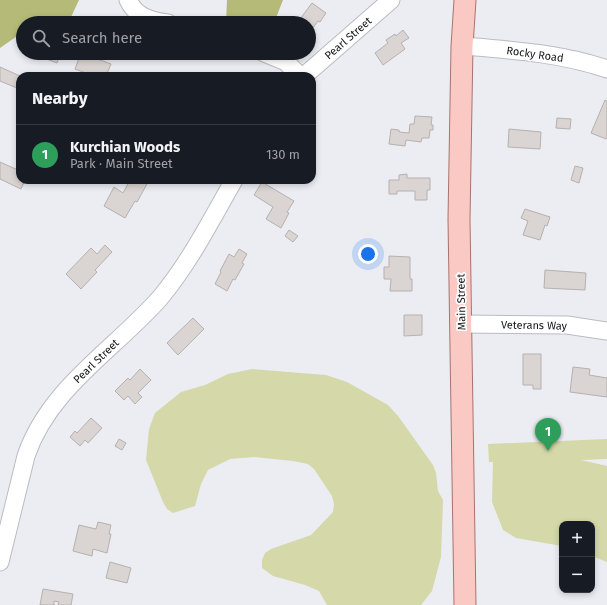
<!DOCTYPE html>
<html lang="en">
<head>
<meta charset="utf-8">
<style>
  body { margin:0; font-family:"Fira Sans",sans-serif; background:#20242c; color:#f1f3f6 }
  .controls { position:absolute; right:12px; bottom:12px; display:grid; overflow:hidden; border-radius:8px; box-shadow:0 2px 6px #0003 }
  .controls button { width:36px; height:36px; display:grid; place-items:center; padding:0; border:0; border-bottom:1px solid #363941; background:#171b24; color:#f1f3f6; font:20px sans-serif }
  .you { position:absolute; left:368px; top:254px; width:14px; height:14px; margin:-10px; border:3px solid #fff; border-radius:50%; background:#1a73e8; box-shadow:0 0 0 6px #1a73e833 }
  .badge { display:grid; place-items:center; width:26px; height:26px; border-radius:50%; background:#1a73e8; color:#fff; font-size:13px; font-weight:700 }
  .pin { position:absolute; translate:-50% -33px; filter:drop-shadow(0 1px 2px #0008) }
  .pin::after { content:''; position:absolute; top:21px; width:14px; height:12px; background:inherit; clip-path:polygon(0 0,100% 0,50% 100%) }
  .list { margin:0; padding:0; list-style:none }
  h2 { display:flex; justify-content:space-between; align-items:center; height:52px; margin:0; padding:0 16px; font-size:17px }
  h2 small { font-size:13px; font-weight:400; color:#9ea1a6 }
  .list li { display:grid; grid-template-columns:26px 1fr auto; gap:12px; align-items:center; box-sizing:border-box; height:60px; padding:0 16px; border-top:1px solid #363941 }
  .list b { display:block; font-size:15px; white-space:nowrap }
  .list p { margin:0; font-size:13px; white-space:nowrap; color:#9ea1a6 }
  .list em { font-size:13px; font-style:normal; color:#9ea1a6 }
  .icon { flex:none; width:22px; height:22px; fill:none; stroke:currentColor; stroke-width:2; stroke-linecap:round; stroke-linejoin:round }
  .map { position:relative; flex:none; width:607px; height:605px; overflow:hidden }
  .search { position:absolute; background:#171b24; box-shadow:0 2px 6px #0003; left:16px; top:16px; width:300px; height:44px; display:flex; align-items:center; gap:10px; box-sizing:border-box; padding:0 14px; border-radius:22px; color:#9ea1a6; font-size:15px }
  .panel { position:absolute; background:#171b24; box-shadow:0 2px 6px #0003; left:16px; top:72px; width:300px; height:112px; border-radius:12px }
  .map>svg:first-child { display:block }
  .green { fill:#d5d8a8 }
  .forest { fill:#b6ba78 }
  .building { fill:#dad4d2; stroke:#b6b0ae }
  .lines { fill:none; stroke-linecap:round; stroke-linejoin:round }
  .minor-casing { stroke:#babcc1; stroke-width:19 }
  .major-casing { stroke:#a8736d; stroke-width:23 }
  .minor { stroke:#fff; stroke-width:17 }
  .major { stroke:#fbc9c3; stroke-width:21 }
  .labels { text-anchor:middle; stroke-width:3.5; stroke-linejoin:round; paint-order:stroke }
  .street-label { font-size:11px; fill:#141517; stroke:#fff }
</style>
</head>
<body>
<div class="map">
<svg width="607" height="605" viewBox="0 0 607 605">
  <rect width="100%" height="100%" fill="#ebedf3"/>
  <path class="green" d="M252,369L326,375L347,382L388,405L398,416L433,465L436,473L438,491L443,500L441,557L432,591L421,605H327L319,591L305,585L273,576L262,568V560L265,553L271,549L311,535L333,512L334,504L332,496L314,469L308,464L293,461L254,457L230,459L208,470L201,484L195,506L173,513L167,509L163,502L146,460L149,429L155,413L181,392L205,385L228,374Z
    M607,439V459L581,460L607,466V562L592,556V524H562V546L516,538L503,530L492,502L493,462H489L488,444Z"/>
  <path class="forest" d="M0,0H79L71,17L53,23H23V32L0,48Z
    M227,0H283L274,23L226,22Z"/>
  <path class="building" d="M312,3L326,13L320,22L318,21L309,33V23H297Z
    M403,30L409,38L401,43L405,49L383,65L375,53L388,43L386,40L395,34L396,36Z
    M31,53H61L57,63Z
    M81,53L111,64L106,76H94L75,69Z
    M0,67L20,76V81L17,88L0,81Z
    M605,100L607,101V136L606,139L591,133Z
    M415,116L432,117L431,125H433V130H430L429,138H422L421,142L406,140L405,146L389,144L391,129L399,130V132L409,133L410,124H414Z
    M557,118L571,119L570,129L556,128Z
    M509,129L541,132L540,149L508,147Z
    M0,162L20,171V180H25L21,189L0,179Z
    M575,166L583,168L579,183L571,180Z
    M407,174V178H430V190H427V200H415V191H397V194H389V180H399V175Z
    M130,180H139L147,184L137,202L135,201L125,218L104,206L114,187L123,193Z
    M262,182L294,201L287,212L289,213L281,228L266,219L273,207L254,195Z
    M525,209L550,217L547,226L545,225L540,240L523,235L528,221L521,218Z
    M289,230L298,236L293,242L285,236Z
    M105,245L112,252L95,270L97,272L81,289L66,274L91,248L97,254Z
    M239,249L247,254L242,263L244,264L235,280L233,279L227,291L215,284L221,272L220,271L229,254L234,257Z
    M389,256L410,257V279H412V291H390L391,279H384V267H389Z
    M545,270L586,273L585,290L544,288Z
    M404,315H422V335L404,336Z
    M193,318L204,329L178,355L167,343Z
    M523,354H541V389H533V385H523Z
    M573,367L590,369L589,375L607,378V397L570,392Z
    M140,369L151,380L138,393L142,397L135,404L128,396L124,400L115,391L128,378L130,380Z
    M91,418L102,428L88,443L85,440L80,446L70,437L75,431L77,433Z
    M119,439L126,443L122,450L115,446Z
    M98,522L111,525L109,534H111L107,553L93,549L92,556L73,551L79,525L96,529Z
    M110,562L131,568L127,583L106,578Z
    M43,589L73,594L71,605H58L59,602L54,601V605H40Z"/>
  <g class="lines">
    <g class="minor-casing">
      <path id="minor" d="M128,0C136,17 151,21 168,23
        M462,46C511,50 560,53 607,69
        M264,53L286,62L300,76
        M304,76L391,0
        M461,324L567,325L607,331
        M0,562L26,456C49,388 114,350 160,298C190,262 211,220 234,180"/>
    </g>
    <g class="major-casing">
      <path id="major" d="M465,0L462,46L459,219L465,605"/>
    </g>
    <use href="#minor" class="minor"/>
    <use href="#major" class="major"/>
  </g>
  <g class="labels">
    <g class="street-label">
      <text transform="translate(348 38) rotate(-41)" y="4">Pearl Street</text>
      <text transform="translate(535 54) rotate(8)" y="4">Rocky Road</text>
      <text transform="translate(461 302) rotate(-91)" y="4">Main Street</text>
      <text transform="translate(534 325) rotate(1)" y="4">Veterans Way</text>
      <text transform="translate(96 361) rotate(-44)" y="4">Pearl Street</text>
    </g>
  </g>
</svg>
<div class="controls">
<button>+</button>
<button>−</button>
</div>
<div class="you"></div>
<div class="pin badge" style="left:548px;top:451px;background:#2e9e5b">1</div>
<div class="search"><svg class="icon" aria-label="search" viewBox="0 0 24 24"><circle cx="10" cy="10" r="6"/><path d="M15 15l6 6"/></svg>Search here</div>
<section class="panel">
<h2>Nearby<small></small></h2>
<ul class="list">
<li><span class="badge" style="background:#2e9e5b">1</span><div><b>Kurchian Woods</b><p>Park · Main Street</p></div><em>130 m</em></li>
</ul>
</section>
</div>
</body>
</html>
